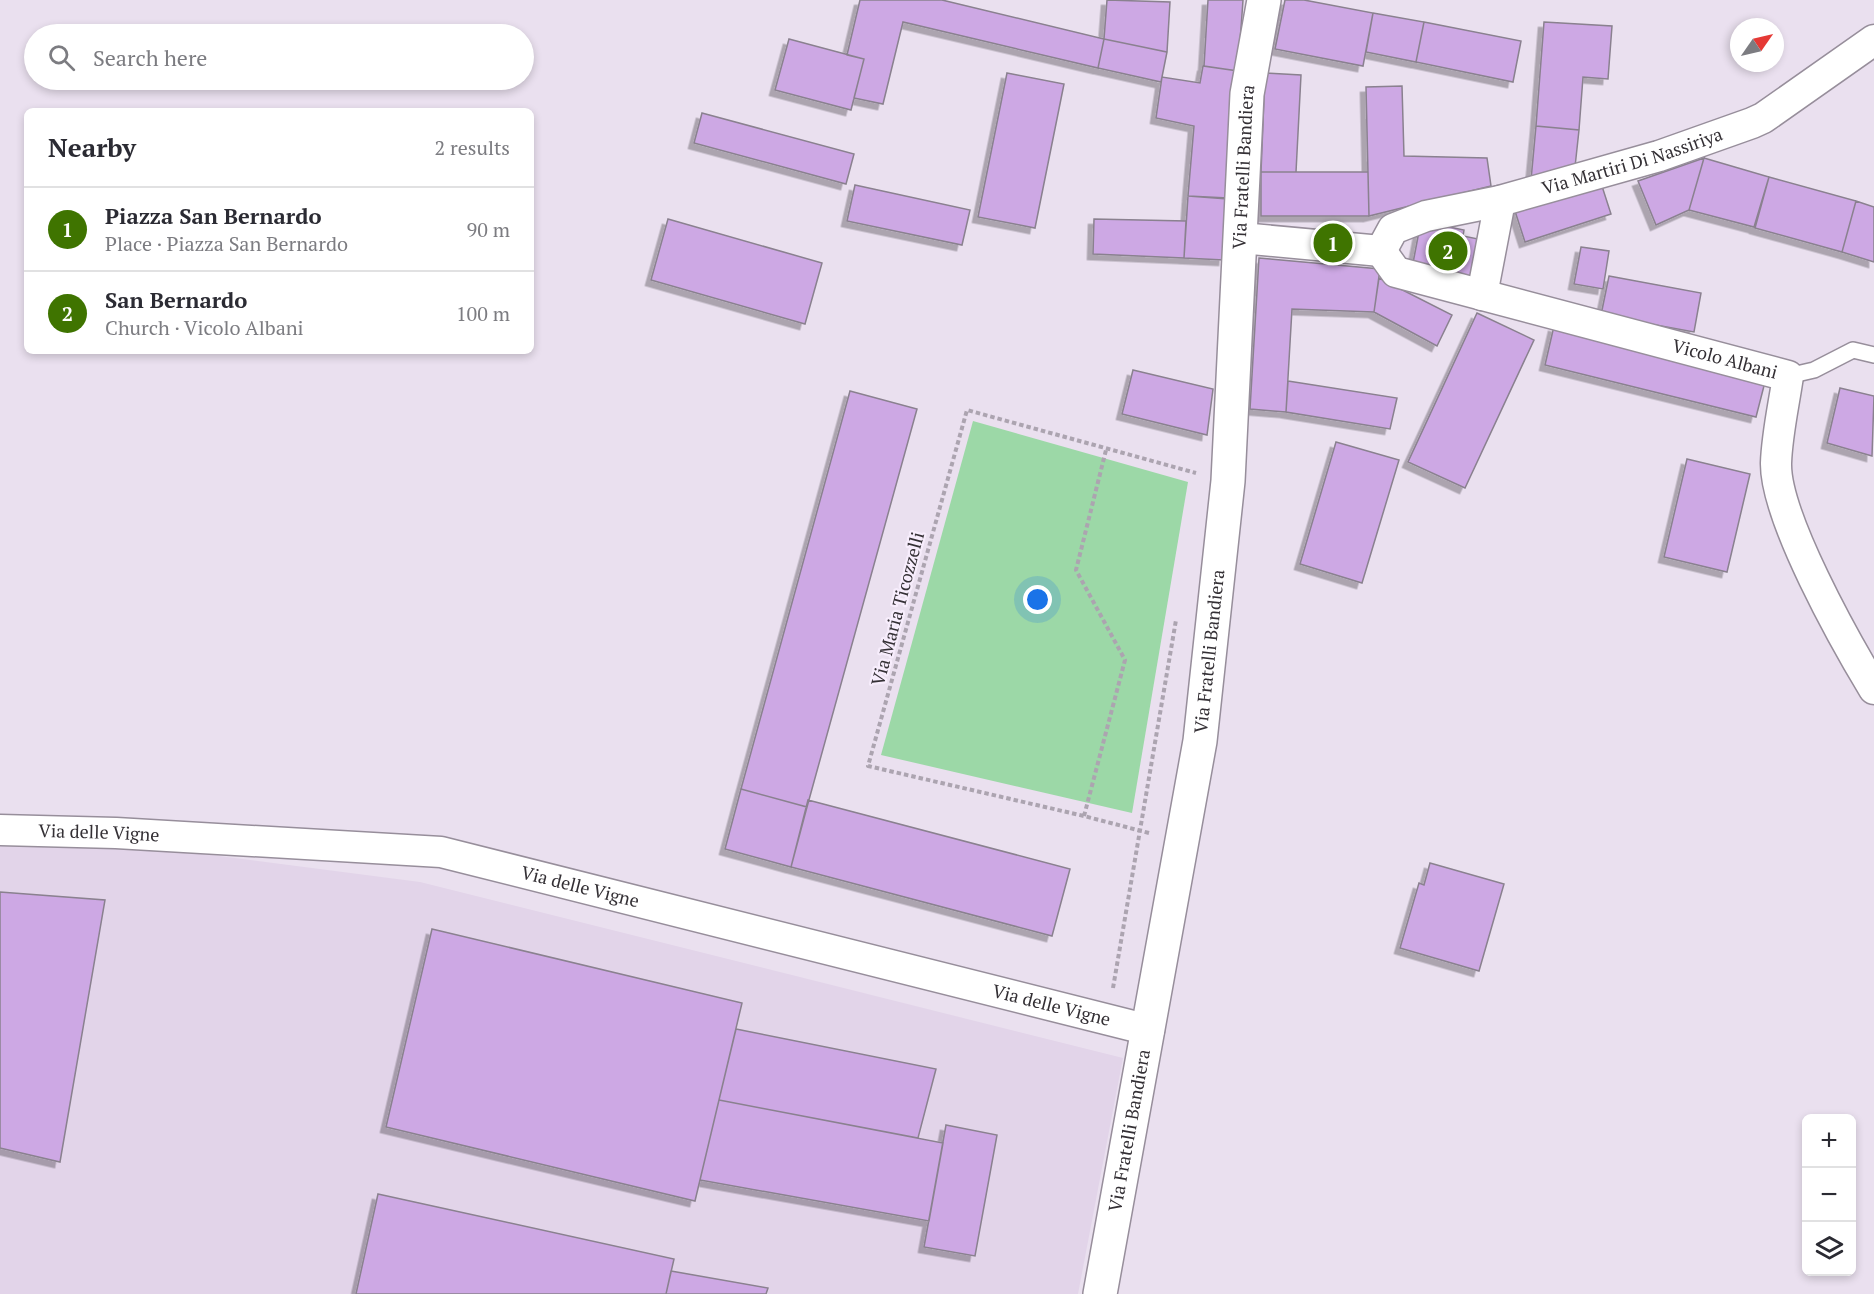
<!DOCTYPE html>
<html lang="en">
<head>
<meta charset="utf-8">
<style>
  body { margin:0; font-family:"PT Serif",serif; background:#f7f7f7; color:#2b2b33 }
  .controls { position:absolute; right:18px; bottom:18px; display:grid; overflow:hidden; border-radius:9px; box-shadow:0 3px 9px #0003 }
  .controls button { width:54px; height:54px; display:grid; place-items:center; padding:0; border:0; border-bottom:2px solid #e1e1e2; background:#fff; color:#2b2b33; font:30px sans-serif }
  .compass { position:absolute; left:1730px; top:18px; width:54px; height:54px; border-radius:50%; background:#fff; box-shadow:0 3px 9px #0003; rotate:56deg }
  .you { position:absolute; left:1038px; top:600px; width:21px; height:21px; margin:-15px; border:4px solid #fff; border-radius:50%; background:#1a73e8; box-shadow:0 0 0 9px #1a73e833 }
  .badge { display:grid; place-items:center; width:39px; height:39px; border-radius:50%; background:#3f7400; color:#fff; font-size:20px; font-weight:700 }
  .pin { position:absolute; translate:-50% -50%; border:3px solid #fff; box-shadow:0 2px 6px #0006 }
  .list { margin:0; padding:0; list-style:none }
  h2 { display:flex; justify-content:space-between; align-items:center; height:78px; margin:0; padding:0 24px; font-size:26px }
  h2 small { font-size:20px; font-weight:400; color:#7c7c81 }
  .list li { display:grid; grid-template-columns:39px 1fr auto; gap:18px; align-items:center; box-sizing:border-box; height:84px; padding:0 24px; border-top:2px solid #e1e1e2 }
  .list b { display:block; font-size:22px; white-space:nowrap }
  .list p { margin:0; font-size:20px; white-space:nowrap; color:#7c7c81 }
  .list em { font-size:20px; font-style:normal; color:#7c7c81 }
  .icon { flex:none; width:33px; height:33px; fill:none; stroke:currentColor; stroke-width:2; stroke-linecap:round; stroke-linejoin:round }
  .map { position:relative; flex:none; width:1874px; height:1294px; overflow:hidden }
  .search { position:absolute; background:#fff; box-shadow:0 3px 9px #0003; left:24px; top:24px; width:510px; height:66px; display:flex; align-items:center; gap:15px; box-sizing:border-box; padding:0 21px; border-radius:33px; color:#7c7c81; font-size:22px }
  .panel { position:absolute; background:#fff; box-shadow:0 3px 9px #0003; left:24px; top:108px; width:510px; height:246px; border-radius:9px }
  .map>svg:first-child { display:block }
  .built { fill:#e2d4e9 }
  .green { fill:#9cd8a7 }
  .building { fill:#cda8e4; stroke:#8a818f; stroke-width:1.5; filter:url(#shadow) }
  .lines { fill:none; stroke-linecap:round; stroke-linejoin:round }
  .service-casing { stroke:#978e9b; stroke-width:18 }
  .minor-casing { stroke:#978e9b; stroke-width:33 }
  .tertiary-casing { stroke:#978e9b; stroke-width:36 }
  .path { stroke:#aca4b0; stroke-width:4; stroke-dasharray:4.5 3; stroke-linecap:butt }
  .service { stroke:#fff; stroke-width:15 }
  .minor { stroke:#fff; stroke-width:30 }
  .tertiary { stroke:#fff; stroke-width:33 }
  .labels { text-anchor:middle; stroke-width:4.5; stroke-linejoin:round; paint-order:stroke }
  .street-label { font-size:18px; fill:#343035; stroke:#f7edfc }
</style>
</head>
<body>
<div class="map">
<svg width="1874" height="1294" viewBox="0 0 1874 1294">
  <defs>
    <filter id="shadow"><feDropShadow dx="-5.5" dy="5.5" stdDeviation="0" flood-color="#0004"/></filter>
  </defs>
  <rect width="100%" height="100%" fill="#eae0ef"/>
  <path class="built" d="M0,843L158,848L420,882L1123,1058L1078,1294H0Z"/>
  <path class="green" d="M973,421L1188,482L1132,813L881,755Z"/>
  <path class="building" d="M860,0H942L1104,39L1098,68L903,22L883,104L854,98L864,59L847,55Z
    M1107,0L1170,2L1167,52L1104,39Z
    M1208,0H1243L1238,71L1204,66Z
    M1285,0H1304L1373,13L1363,66L1275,49Z
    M1373,13L1424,22L1416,62L1366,52Z
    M1424,22L1521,41L1513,82L1416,62Z
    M1544,22L1612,26L1608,79L1583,77L1579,130L1536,126Z
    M789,39L864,59L851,110L775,90Z
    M1104,39L1167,52L1161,82L1098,68Z
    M1203,66L1238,71L1228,198L1188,196L1194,126L1156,118L1162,77L1200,83Z
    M1007,73L1064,84L1035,228L978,217Z
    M1265,73L1301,75L1296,172H1261Z
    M1402,86L1404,156L1487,158L1491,186L1369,216L1366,87Z
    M702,113L854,154L846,184L694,143Z
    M1536,126L1579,130L1575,167L1531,180Z
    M1704,158L1689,210L1656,225L1638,181Z
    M1704,158L1769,177L1754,227L1689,210Z
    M1261,172H1368L1369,216H1261Z
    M1769,177L1856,201L1842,252L1755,228Z
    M1600,180L1611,214L1525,242L1514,208Z
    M855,185L970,210L962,245L847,221Z
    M1188,196L1228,199L1224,260L1184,258Z
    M1856,201L1874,207V262L1842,252Z
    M668,219L822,263L805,324L651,280Z
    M1094,219L1186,221L1184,258L1093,254Z
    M1421,221L1464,230L1463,236L1483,240L1474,282L1450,277L1452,271L1413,263Z
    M1581,247L1609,251L1603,289L1574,284Z
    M1259,258L1380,269L1374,312L1292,309L1286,412L1250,409Z
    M1609,276L1701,293L1694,332L1601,315Z
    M1379,278L1452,315L1437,346L1374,312Z
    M1477,313L1534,340L1465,488L1408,462Z
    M1554,326L1766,378L1756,417L1545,365Z
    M1133,370L1213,389L1207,435L1122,414Z
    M1288,381L1397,398L1390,429L1286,412Z
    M1840,388L1874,396L1872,456L1827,443Z
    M850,391L917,409L807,807L741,789Z
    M1336,442L1399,460L1362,583L1300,564Z
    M1687,459L1750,474L1727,572L1664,557Z
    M741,789L807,807L791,867L725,849Z
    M808,800L1070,869L1052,936L791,867Z
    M1430,863L1504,884L1479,971L1400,948L1419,883L1424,885Z
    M0,892L105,900L60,1162L0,1148Z
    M432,929L742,1003L695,1201L386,1127Z
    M736,1029L936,1069L918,1138L719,1100Z
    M719,1100L943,1143L929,1221L700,1180Z
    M946,1125L997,1135L975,1256L924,1247Z
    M378,1194L674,1259L666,1294H356Z
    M671,1271L768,1288L766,1294H666Z"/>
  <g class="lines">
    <g class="service-casing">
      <path id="service" d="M1788,376L1814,370L1853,350L1874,355"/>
    </g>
    <g class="minor-casing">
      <g id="minor">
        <path d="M1241,238L1381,251"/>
        <path id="s1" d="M1381,251L1396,272L1788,376C1784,404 1777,434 1776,463C1775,517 1845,641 1874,689"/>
        <path id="s2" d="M1381,251L1393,229L1426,216L1500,201L1659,156L1752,123L1763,118L1874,40"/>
        <path d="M1482,295L1500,201"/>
        <path id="s3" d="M0,830L116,833L441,852L1149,1030"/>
      </g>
    </g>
    <g class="tertiary-casing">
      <g id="tertiary">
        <path id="s4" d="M1100,1294L1200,741L1228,481L1247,94L1264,0"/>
      </g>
    </g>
    <path class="path" d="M1084,816L1125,660L1076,570L1106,450
      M1149,833L1084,816L868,766L967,410L1196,473
      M1113,988L1176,620"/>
    <use href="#service" class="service"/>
    <use href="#minor" class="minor"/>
    <use href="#tertiary" class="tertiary"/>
  </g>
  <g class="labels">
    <g class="street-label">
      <text dy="6" stroke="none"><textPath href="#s2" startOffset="274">Via Martiri Di Nassiriya</textPath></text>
      <text dy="6" stroke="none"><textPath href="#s4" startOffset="1138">Via Fratelli Bandiera</textPath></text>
      <text dy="6" stroke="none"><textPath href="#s1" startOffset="366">Vicolo Albani</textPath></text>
      <text transform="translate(898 609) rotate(-75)" y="6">Via Maria Ticozzelli</text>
      <text dy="6" stroke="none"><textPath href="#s4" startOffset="652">Via Fratelli Bandiera</textPath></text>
      <text dy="6" stroke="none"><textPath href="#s3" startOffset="99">Via delle Vigne</textPath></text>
      <text dy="6" stroke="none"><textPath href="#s3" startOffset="585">Via delle Vigne</textPath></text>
      <text dy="6" stroke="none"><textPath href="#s3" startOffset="1071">Via delle Vigne</textPath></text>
      <text dy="6" stroke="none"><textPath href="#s4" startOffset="166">Via Fratelli Bandiera</textPath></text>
    </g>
  </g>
</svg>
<div class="controls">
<button>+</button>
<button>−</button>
<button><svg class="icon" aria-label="layers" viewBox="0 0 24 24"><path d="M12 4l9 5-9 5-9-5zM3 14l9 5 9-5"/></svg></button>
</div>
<svg class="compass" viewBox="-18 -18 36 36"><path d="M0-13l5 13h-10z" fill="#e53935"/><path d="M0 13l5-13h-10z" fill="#7c7c81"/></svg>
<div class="you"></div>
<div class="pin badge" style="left:1333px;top:243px">1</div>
<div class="pin badge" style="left:1448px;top:251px">2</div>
<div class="search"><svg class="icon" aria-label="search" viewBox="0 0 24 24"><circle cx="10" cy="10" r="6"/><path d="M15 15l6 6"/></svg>Search here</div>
<section class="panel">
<h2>Nearby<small>2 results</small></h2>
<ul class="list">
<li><span class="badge">1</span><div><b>Piazza San Bernardo</b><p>Place · Piazza San Bernardo</p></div><em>90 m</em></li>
<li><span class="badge">2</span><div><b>San Bernardo</b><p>Church · Vicolo Albani</p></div><em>100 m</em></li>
</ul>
</section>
</div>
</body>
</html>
